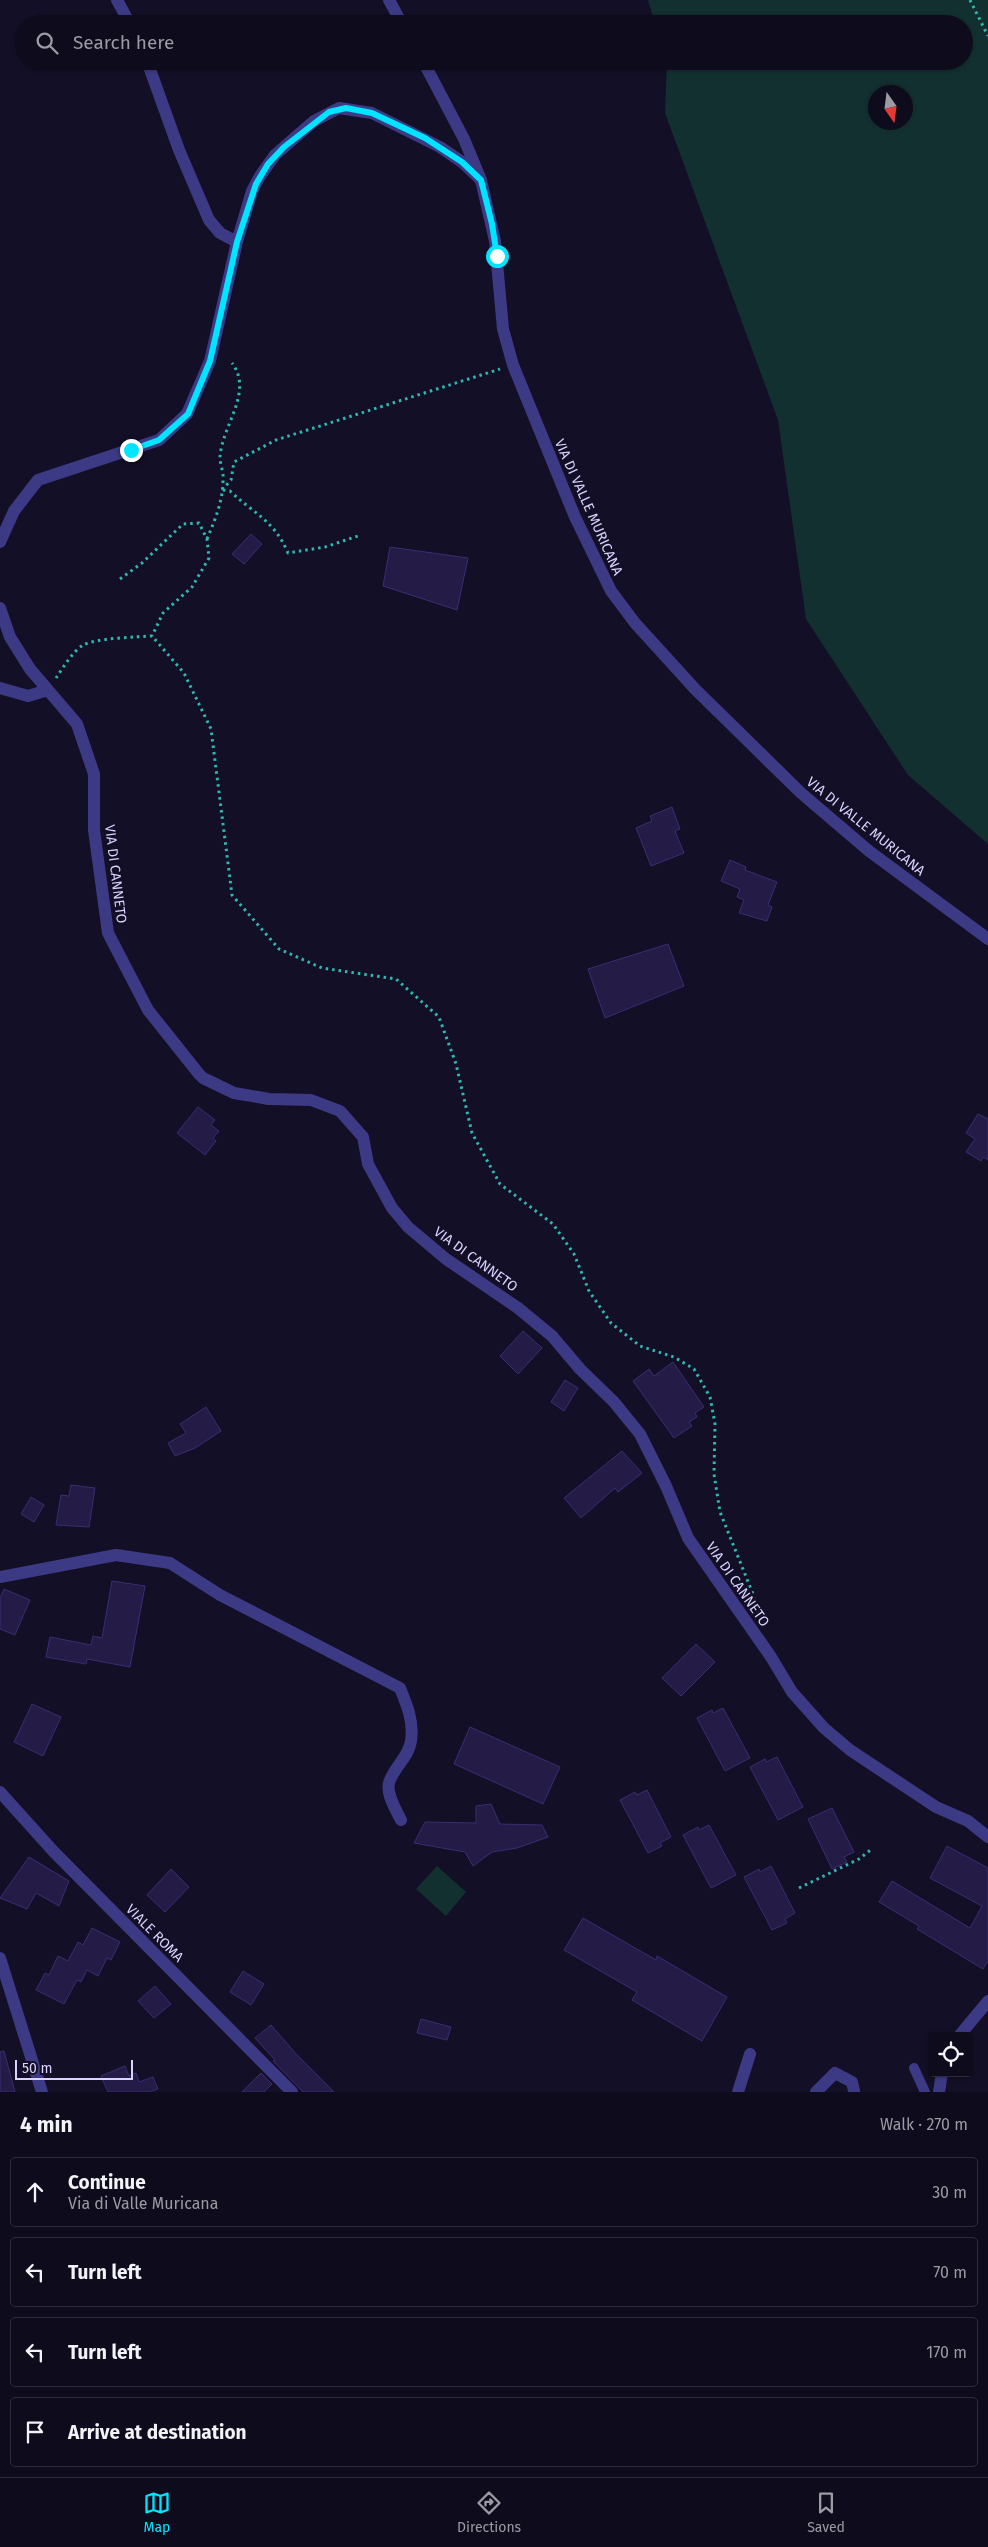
<!DOCTYPE html>
<html lang="en">
<head>
<meta charset="utf-8">
<style>
  body { margin:0; font-family:"Fira Sans",sans-serif; background:#171425; color:#f1f3f6 }
  .controls { position:absolute; right:15px; bottom:15px; display:grid; overflow:hidden; border-radius:5px; box-shadow:0 1px 4px #0004 }
  .controls button { width:45px; height:45px; display:grid; place-items:center; padding:0; border:0; border-bottom:1px solid #2e2b3b; background:#0e0b1c; color:#f1f3f6; font:25px sans-serif }
  .compass { position:absolute; left:868px; top:85px; width:45px; height:45px; border-radius:50%; background:#0e0b1c; box-shadow:0 1px 4px #0004; rotate:166deg }
  .scale { position:absolute; left:15px; bottom:12px; width:118px; box-sizing:border-box; padding-left:5px; border:2px solid #d9d4ff; border-top:0; font-size:14px; line-height:18px; white-space:nowrap; color:#d9d4ff; -webkit-text-stroke:4px #130f26; paint-order:stroke }
  .stop { position:absolute; width:15px; height:15px; margin:-11px; border:4px solid #00e5ff; border-radius:50%; background:#fff }
  .stop.end { background:#00e5ff; border-color:#fff; box-shadow:0 1px 5px #0008 }
  .list { margin:0; padding:0; list-style:none }
  h2 { display:flex; justify-content:space-between; align-items:center; height:65px; margin:0; padding:0 20px; font-size:21px }
  h2 small { font-size:16px; font-weight:400; color:#9b9ba3 }
  .list li { display:grid; grid-template-columns:32px 1fr auto; gap:15px; align-items:center; box-sizing:border-box; height:70px; margin:0 10px 10px; padding:0 10px; border:1px solid #2e2b3b; border-radius:5px }
  .list b { display:block; font-size:19px; white-space:nowrap }
  .list p { margin:0; font-size:16px; white-space:nowrap; color:#9b9ba3 }
  .list em { font-size:16px; font-style:normal; color:#9b9ba3 }
  .icon { flex:none; width:28px; height:28px; fill:none; stroke:currentColor; stroke-width:2; stroke-linecap:round; stroke-linejoin:round }
  .map { position:relative; flex:none; width:988px; height:2092px; overflow:hidden }
  .search { position:absolute; background:#0e0b1c; box-shadow:0 1px 4px #0004; left:15px; right:15px; top:15px; height:55px; display:flex; align-items:center; gap:12px; box-sizing:border-box; padding:0 18px; border-radius:28px; color:#9b9ba3; font-size:19px }
  .sheet { height:385px; background:#0e0b1c }
  nav { display:flex; justify-content:space-around; align-items:center; box-sizing:border-box; height:70px; border-top:1px solid #2e2b3b; background:#0e0b1c; font-size:14px; color:#9b9ba3 }
  nav a { display:grid; justify-items:center; gap:2px }
  nav .on { color:#00e5ff }
  .map>svg:first-child { display:block }
  .green { fill:#12302f; fill-rule:evenodd }
  .building { fill:#241b47; stroke:#3b2d73 }
  .lines { fill:none; stroke-linecap:round; stroke-linejoin:round }
  .path { stroke:#2fb8b0; stroke-width:3; stroke-dasharray:2.5 4; stroke-linecap:butt }
  .service { stroke:#3d3a85; stroke-width:10 }
  .minor { stroke:#3d3a85; stroke-width:12 }
  .tertiary { stroke:#3d3a85; stroke-width:12 }
  .route { stroke:#00e5ff; stroke-width:6 }
  .labels { text-anchor:middle; stroke-width:4.5; stroke-linejoin:round; paint-order:stroke }
  .street-label { font-size:14px; fill:#d9d4ff; stroke:#130f26 }
</style>
</head>
<body>
<div class="map">
<svg width="988" height="2092" viewBox="0 0 988 2092">
  <rect width="100%" height="100%" fill="#130f26"/>
  <path class="green" d="M648,0H988V844L908,775L806,619L778,420L665,113L667,61H964V24H655ZM876,92H906V122H876Z
    M437,1866L466,1892L446,1916L416,1889Z"/>
  <path class="building" d="M251,534L262,544L244,564L232,554Z
    M390,547L468,558L457,610L383,586Z
    M672,807L680,829L675,831L684,853L651,866L636,828L652,821L650,816Z
    M730,860L746,867L745,870L777,882L768,905L772,907L767,921L739,913L744,900L737,897L740,889L721,881Z
    M668,944L684,986L605,1018L588,969Z
    M198,1107L215,1120L211,1125L219,1131L213,1138L216,1141L205,1155L177,1133Z
    M978,1114L988,1119V1160L983,1157L981,1161L966,1152L975,1139L966,1133Z
    M523,1331L542,1348L518,1374L500,1356Z
    M673,1362L704,1407L695,1413L697,1417L689,1422L692,1426L674,1438L633,1381L649,1369L654,1376Z
    M565,1380L578,1388L564,1411L551,1402Z
    M206,1407L221,1431L195,1448L175,1456L168,1443L186,1433L180,1424Z
    M622,1451L642,1473L618,1492L615,1488L581,1518L564,1498Z
    M71,1485L95,1488L89,1527L56,1525L61,1495L69,1496Z
    M31,1497L44,1505L34,1522L21,1514Z
    M112,1581L145,1586L130,1667L87,1659L86,1664L46,1657L50,1637L91,1645L93,1636L102,1638Z
    M4,1589L30,1600L15,1635L0,1629V1598Z
    M696,1644L715,1662L681,1696L662,1678Z
    M32,1704L61,1717L43,1756L14,1742Z
    M723,1708L750,1758L725,1771L697,1718L712,1710L713,1713Z
    M470,1727L560,1767L543,1804L454,1764Z
    M777,1757L803,1807L778,1820L750,1767L765,1759L766,1762Z
    M647,1790L671,1837L660,1843L662,1846L648,1853L620,1800L635,1792L637,1795Z
    M491,1804L500,1824L542,1825L548,1837L517,1848L492,1852L473,1866L465,1852L414,1843L425,1822L476,1823V1806Z
    M832,1808L854,1852L844,1857L847,1862L832,1869L808,1819Z
    M709,1825L736,1875L711,1888L683,1835L698,1827L699,1830Z
    M947,1846L988,1868V1961L983,1969L917,1929L919,1926L879,1902L892,1881L970,1928L982,1906L930,1878Z
    M29,1857L69,1881L59,1906L36,1893L27,1909L0,1898Z
    M771,1866L795,1913L785,1919L787,1923L772,1930L744,1877L759,1869L760,1872Z
    M171,1869L189,1887L165,1912L147,1895Z
    M583,1918L656,1960L657,1956L727,1997L702,2041L632,2000L637,1992L564,1950Z
    M92,1928L120,1942L111,1960L107,1958L98,1976L87,1970L81,1982L77,1980L64,2004L36,1990L45,1973L49,1975L58,1956L68,1961L78,1942L83,1945Z
    M243,1971L264,1984L251,2005L230,1992Z
    M155,1986L171,2004L154,2018L138,2001Z
    M421,2019L451,2027L447,2040L417,2033Z
    M271,2025L298,2056L334,2092H303L273,2061L275,2060L255,2038Z
    M4,2051L15,2092H0V2052Z
    M125,2066L129,2076L136,2073L139,2082L153,2077L158,2089L150,2092H108L101,2076Z
    M261,2073L272,2084L264,2092H242Z"/>
  <g class="lines">
    <path class="path" d="M970,0L988,36
      M222,490L231,480L234,462L276,440L500,369
      M223,490L230,491C254,514 274,520 288,553L325,547L361,535
      M207,539C215,520 223,501 223,480C224,472 220,465 220,457C222,425 254,392 232,363
      M120,579L142,563L183,524L199,523L207,539L209,558L192,587L163,613L152,636
      M56,678C63,668 72,652 83,645C97,638 136,637 152,636L184,673L211,729L232,895L279,949L322,968L396,979L439,1017L456,1064L472,1133L500,1184L553,1224L574,1254L589,1291L611,1323L640,1346L674,1357L694,1369L710,1397L715,1424L714,1474L720,1512L753,1594L758,1614
      M799,1888L859,1859L873,1848"/>
    <path class="service" d="M914,2068L925,2092"/>
    <path class="minor" d="M117,0L130,24
      M147,61L179,150L209,220L220,233L237,242
      M0,542L14,511L38,480L159,440L187,414L210,361L237,242L252,191L260,176L275,155L314,121L339,108L372,113L440,147L462,162L481,180
      M0,608L10,637L30,669L77,724L94,774V830L108,933L148,1010L199,1074L203,1078L234,1093L269,1099L311,1100L340,1111L363,1137L368,1164L392,1208L408,1227L446,1259L518,1308L552,1336L580,1369L614,1402L640,1434L666,1486L688,1538L771,1657L792,1692L824,1728L850,1750L936,1807L968,1821L988,1837
      M0,688L28,696L48,690
      M0,1577L116,1555L170,1563L220,1595L400,1688C407,1705 414,1722 411,1741C409,1757 393,1768 389,1783C386,1794 396,1810 401,1820
      M0,1792L54,1852L292,2092
      M959,2036L988,2001
      M738,2092L750,2054
      M816,2092L835,2073L852,2082L854,2091
      M939,2092L942,2073"/>
    <path class="tertiary" d="M389,0L402,24
      M423,61L464,139L481,180L495,241L503,329L513,365L575,517L611,591L635,623L695,689L801,793L869,851L988,939
      M0,1958L42,2092"/>
  </g>
  <g class="lines">
    <path class="route" d="M131,450L159,440L188,414L210,361L237,242L256,184L268,164L284,147L329,112L346,108L372,113L425,138L462,162L481,180L492,224L497,256"/>
  </g>
  <g class="labels">
    <g class="street-label">
      <text transform="translate(589 507) rotate(66)" y="5">VIA DI VALLE MURICANA</text>
      <text transform="translate(866 826) rotate(39)" y="5">VIA DI VALLE MURICANA</text>
      <text transform="translate(116 874) rotate(83)" y="5">VIA DI CANNETO</text>
      <text transform="translate(476 1259) rotate(36)" y="5">VIA DI CANNETO</text>
      <text transform="translate(738 1584) rotate(55)" y="5">VIA DI CANNETO</text>
      <text transform="translate(155 1933) rotate(45)" y="5">VIALE ROMA</text>
    </g>
  </g>
</svg>
<div class="controls">
<button><svg class="icon" aria-label="locate" viewBox="0 0 24 24"><circle cx="12" cy="12" r="6"/><path d="M12 2v4M12 18v4M2 12h4M18 12h4"/></svg></button>
</div>
<svg class="compass" viewBox="-18 -18 36 36"><path d="M0-13l5 13h-10z" fill="#e53935"/><path d="M0 13l5-13h-10z" fill="#9b9ba3"/></svg>
<div class="scale">50 m</div>
<div class="stop" style="left:497px;top:256px"></div>
<div class="stop end" style="left:131px;top:450px"></div>
<div class="search"><svg class="icon" aria-label="search" viewBox="0 0 24 24"><circle cx="10" cy="10" r="6"/><path d="M15 15l6 6"/></svg>Search here</div>
</div>
<section class="sheet">
<h2>4 min<small>Walk · 270 m</small></h2>
<ul class="list">
<li><svg class="icon" aria-label="ahead" viewBox="0 0 24 24"><path d="M12 20V5M6 11l6-6 6 6"/></svg><div><b>Continue</b><p>Via di Valle Muricana</p></div><em>30 m</em></li>
<li><svg class="icon" aria-label="left" viewBox="0 0 24 24"><path d="M17 20v-9H6M10 6l-5 5 5 5"/></svg><div><b>Turn left</b></div><em>70 m</em></li>
<li><svg class="icon" aria-label="left" viewBox="0 0 24 24"><path d="M17 20v-9H6M10 6l-5 5 5 5"/></svg><div><b>Turn left</b></div><em>170 m</em></li>
<li><svg class="icon" aria-label="arrive" viewBox="0 0 24 24"><path d="M6 21V4h12l-3 4 3 4H6"/></svg><div><b>Arrive at destination</b></div></li>
</ul>
</section>
<nav>
<a class="on"><svg class="icon" aria-label="map" viewBox="0 0 24 24"><path d="M3 6l6-2 6 2 6-2v14l-6 2-6-2-6 2zM9 4v14M15 6v14"/></svg>Map</a>
<a><svg class="icon" aria-label="directions" viewBox="0 0 24 24"><path d="M12 3l9 9-9 9-9-9zM9 14v-3h6M13 9l2 2-2 2"/></svg>Directions</a>
<a><svg class="icon" aria-label="saved" viewBox="0 0 24 24"><path d="M7 4h10v16l-5-4-5 4z"/></svg>Saved</a>
</nav>
</body>
</html>
